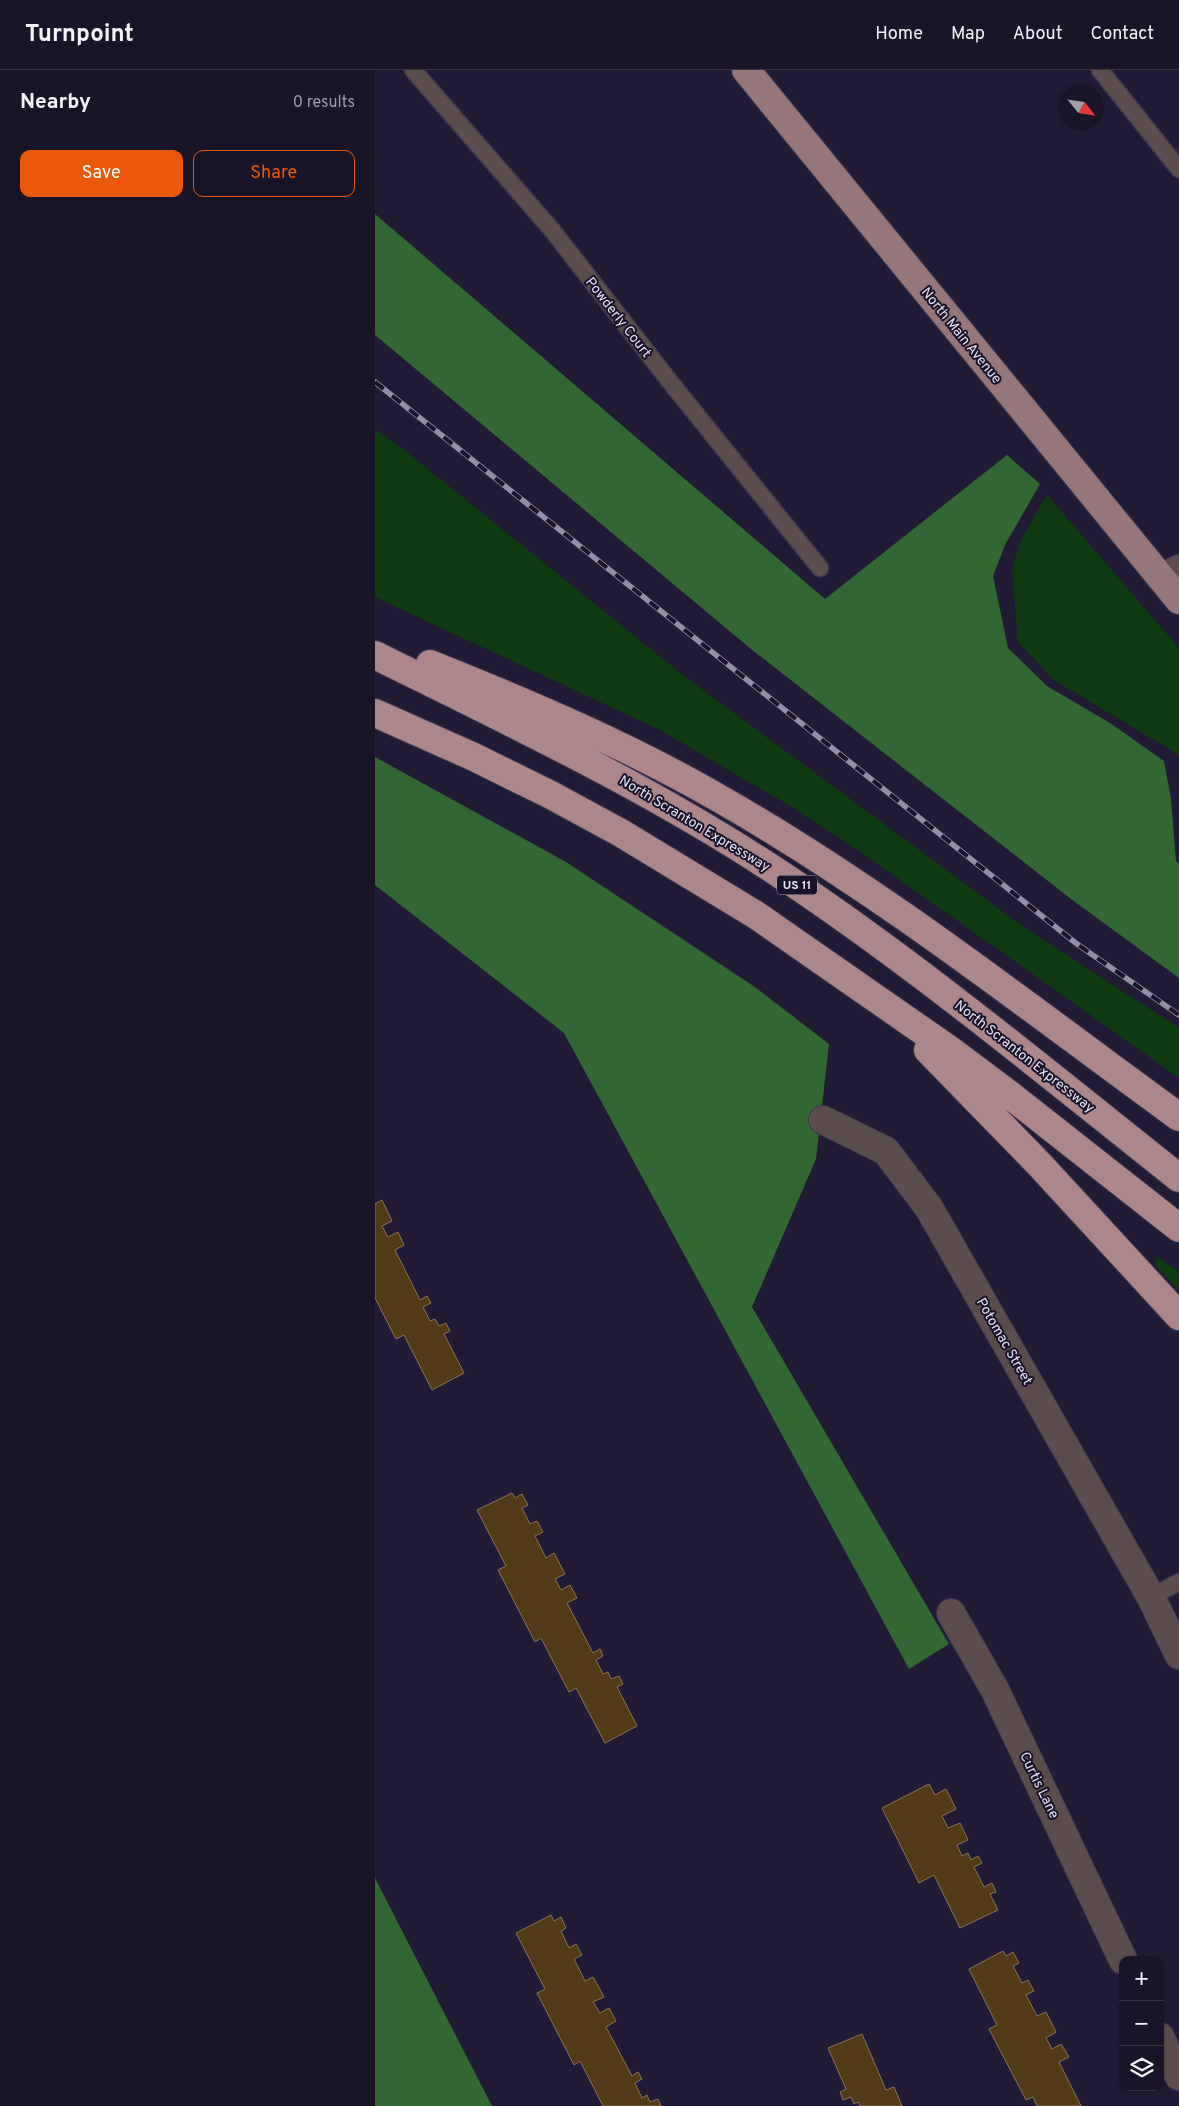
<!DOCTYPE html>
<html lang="en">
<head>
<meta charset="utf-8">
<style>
  body { margin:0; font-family:Overpass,sans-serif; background:#272134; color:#f1f3f6 }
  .controls { position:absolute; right:15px; bottom:15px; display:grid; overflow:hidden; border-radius:10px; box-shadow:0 1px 4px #0004 }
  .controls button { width:45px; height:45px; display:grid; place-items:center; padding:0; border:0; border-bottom:1px solid #383345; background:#1a1428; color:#f1f3f6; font:25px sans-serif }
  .compass { position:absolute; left:684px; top:15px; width:45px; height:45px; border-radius:50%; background:#1a1428; box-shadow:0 1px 4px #0004; rotate:120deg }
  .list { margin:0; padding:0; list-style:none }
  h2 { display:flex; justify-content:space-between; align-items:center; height:65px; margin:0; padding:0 20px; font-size:21px }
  h2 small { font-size:16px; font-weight:400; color:#9f9ea8 }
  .actions { display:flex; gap:10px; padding:15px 20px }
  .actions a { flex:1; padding:11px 0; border:1px solid #ea580c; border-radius:10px; text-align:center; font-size:18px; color:#ea580c }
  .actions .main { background:#ea580c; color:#fff }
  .icon { flex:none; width:28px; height:28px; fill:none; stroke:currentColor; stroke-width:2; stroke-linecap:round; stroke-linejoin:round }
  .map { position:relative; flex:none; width:804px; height:2036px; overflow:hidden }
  header { display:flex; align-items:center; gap:30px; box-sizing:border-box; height:70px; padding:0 25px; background:#1a1428; border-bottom:1px solid #383345 }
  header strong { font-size:24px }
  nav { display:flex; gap:28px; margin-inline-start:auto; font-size:18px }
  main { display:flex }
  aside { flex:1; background:#1a1428 }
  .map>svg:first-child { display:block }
  .green { fill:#0e3b12 }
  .forest { fill:#306733 }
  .building { fill:#523a17; stroke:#897459 }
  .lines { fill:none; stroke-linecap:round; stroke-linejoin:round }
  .lane-casing { stroke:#3d3750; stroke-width:19 }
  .street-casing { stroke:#3d3750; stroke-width:30 }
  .primary-casing { stroke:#3d3750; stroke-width:30 }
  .highway-casing { stroke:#3d3750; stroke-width:30 }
  .lane { stroke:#5b4c4d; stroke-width:16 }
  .street { stroke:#5b4c4d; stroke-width:28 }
  .primary { stroke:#96767a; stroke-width:28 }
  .highway { stroke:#ad868b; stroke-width:28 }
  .rail-casing { stroke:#948fa4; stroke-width:5.5 }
  .rail { stroke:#19122a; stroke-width:4; stroke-dasharray:11; stroke-linecap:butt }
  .labels { text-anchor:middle; stroke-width:4; stroke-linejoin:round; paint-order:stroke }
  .shield { fill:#19122a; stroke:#a8a4b7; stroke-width:1 }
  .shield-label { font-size:12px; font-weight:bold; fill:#e6e3f4 }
  .street-label { font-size:14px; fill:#e6e3f4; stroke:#19122a }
</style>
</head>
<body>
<header>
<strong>Turnpoint</strong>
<nav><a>Home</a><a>Map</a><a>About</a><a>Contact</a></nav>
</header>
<main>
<aside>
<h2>Nearby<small>0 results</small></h2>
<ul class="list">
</ul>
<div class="actions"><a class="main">Save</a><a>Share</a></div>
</aside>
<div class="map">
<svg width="804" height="2036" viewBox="0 0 804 2036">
  <rect width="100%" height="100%" fill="#221b35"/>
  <path class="green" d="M0,359L23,375L309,606L643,853L804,958V1008L487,783L417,737L285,660L0,527Z
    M672,425L804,578V685L679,610L643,572L637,499L647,468Z
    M782,1186L804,1202V1221L780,1195Z"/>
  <path class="forest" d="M0,144L450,529L632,385L665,414L630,475L618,506L633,578L672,616L735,653L789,691L796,729L801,791L804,794V908L696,829L376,579L0,265Z
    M0,687L191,792L380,917L454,974L441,1089L377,1237L574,1574L534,1599L189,963L0,815Z
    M0,1808L117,2036H0Z"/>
  <path class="building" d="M7,1130L17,1151L7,1156L13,1167L23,1162L29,1175L20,1180L45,1230L52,1226L56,1233L48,1237L55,1251L60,1249L64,1256L71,1253L75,1261L69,1264L89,1303L57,1320L29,1265L21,1269L0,1228V1134Z
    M137,1423L140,1428L147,1424L153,1435L147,1438L155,1454L162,1451L168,1462L160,1466L171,1488L179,1483L190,1504L180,1509L186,1520L195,1515L202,1528L192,1533L218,1583L225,1579L228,1586L221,1590L228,1604L233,1602L236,1609L244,1606L248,1614L242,1617L262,1656L230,1673L201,1618L194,1622L166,1568L160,1572L123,1500L131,1496L102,1440Z
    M554,1714L560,1725L571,1719L581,1739L567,1746L573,1758L585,1753L593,1770L582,1775L587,1786L593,1783L596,1790L603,1786L607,1793L599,1797L609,1817L617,1813L621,1822L615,1824L623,1840L585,1858L559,1805L544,1813L507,1738Z
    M176,1845L179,1851L186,1847L191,1858L186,1861L194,1878L201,1874L207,1885L199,1889L210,1911L218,1907L229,1927L218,1932L225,1943L234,1938L241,1951L231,1957L257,2006L263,2002L267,2009L260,2013L267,2028L272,2025L275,2032L283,2029L286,2036H228L205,1991L199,1995L162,1923L170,1919L141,1863Z
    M628,1881L631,1886L638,1882L644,1893L638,1896L647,1913L653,1910L659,1921L651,1925L662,1946L671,1942L681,1962L671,1968L677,1979L686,1974L694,1987L684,1992L706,2036H662L658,2027L651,2030L614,1959L622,1955L594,1899Z
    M487,1964L511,2020L519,2017L527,2036H485L483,2032L479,2034L476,2027L468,2030L465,2022L471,2019L453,1978Z"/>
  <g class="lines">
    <g class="lane-casing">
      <path id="lane" d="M38,0L177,160L296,313L445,498
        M725,0L804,99
        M776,1527L804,1512"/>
    </g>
    <g class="street-casing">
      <path id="street" d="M786,508L804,499
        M448,1050L511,1081L554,1138L776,1527L804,1585
        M576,1543L620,1620L748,1890
        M785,1967L804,2006"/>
    </g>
    <g class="primary-casing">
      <path id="primary" d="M371,0L804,530"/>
    </g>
    <g class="highway-casing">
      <path id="highway" d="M0,585C139,654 279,720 408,806C546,898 674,1005 804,1108
        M55,594C155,634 254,676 347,730C508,822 654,938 804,1047
        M0,643L99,687L176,725L246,763L381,845L575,980L635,1025L804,1158
        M553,980L665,1095L804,1246"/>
    </g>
    <use href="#lane" class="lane"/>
    <use href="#street" class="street"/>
    <use href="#primary" class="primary"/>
    <use href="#highway" class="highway"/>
    <g class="rail-casing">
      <path id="rail" d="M0,312L702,874L804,945"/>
    </g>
    <use href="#rail" class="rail"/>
  </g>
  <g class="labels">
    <rect class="shield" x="402" y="805.5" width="40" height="19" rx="4"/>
    <g class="shield-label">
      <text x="422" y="819">US 11</text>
    </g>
    <g class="street-label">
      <text transform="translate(244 247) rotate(52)" y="5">Powderly Court</text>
      <text transform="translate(587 265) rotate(51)" y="5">North Main Avenue</text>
      <text transform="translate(320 753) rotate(31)" y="5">North Scranton Expressway</text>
      <text transform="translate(650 986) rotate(38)" y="5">North Scranton Expressway</text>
      <text transform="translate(630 1271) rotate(60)" y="5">Potomac Street</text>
      <text transform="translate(665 1715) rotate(64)" y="5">Curtis Lane</text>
    </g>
  </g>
</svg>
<div class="controls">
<button>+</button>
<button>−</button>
<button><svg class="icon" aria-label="layers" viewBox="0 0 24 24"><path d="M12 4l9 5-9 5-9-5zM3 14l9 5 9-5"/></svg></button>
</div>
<svg class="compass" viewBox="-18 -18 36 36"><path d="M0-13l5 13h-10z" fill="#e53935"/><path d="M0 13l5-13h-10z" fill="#9f9ea8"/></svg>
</div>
</main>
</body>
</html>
